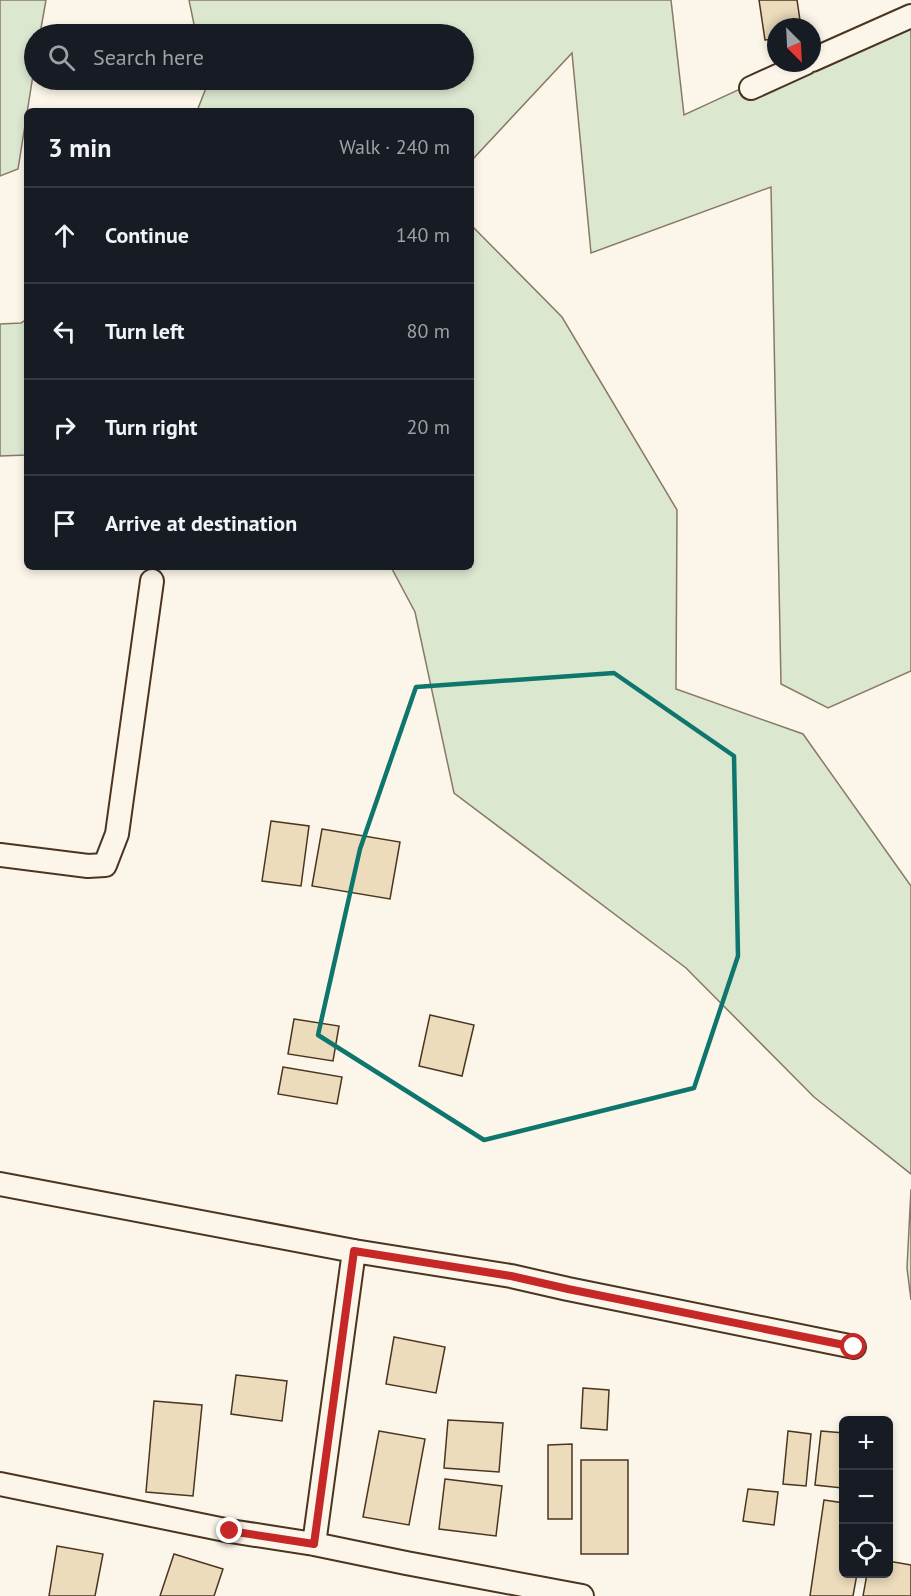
<!DOCTYPE html>
<html lang="en">
<head>
<meta charset="utf-8">
<style>
  body { margin:0; font-family:"PT Sans",sans-serif; background:#20242c; color:#f1f3f6 }
  .controls { position:absolute; right:18px; bottom:18px; display:grid; overflow:hidden; border-radius:9px; box-shadow:0 3px 9px #0003 }
  .controls button { width:54px; height:54px; display:grid; place-items:center; padding:0; border:0; border-bottom:2px solid #363941; background:#171b24; color:#f1f3f6; font:30px sans-serif }
  .compass { position:absolute; left:767px; top:18px; width:54px; height:54px; border-radius:50%; background:#171b24; box-shadow:0 3px 9px #0003; rotate:156deg }
  .stop { position:absolute; width:18px; height:18px; margin:-14px; border:4px solid #c62828; border-radius:50%; background:#fff }
  .stop.end { background:#c62828; border-color:#fff; box-shadow:0 2px 6px #0008 }
  .list { margin:0; padding:0; list-style:none }
  h2 { display:flex; justify-content:space-between; align-items:center; height:78px; margin:0; padding:0 24px; font-size:26px }
  h2 small { font-size:20px; font-weight:400; color:#9ea1a6 }
  .list li { display:grid; grid-template-columns:39px 1fr auto; gap:18px; align-items:center; box-sizing:border-box; height:96px; padding:0 24px; border-top:2px solid #363941 }
  .list b { display:block; font-size:22px; white-space:nowrap }
  .list em { font-size:20px; font-style:normal; color:#9ea1a6 }
  .icon { flex:none; width:33px; height:33px; fill:none; stroke:currentColor; stroke-width:2; stroke-linecap:round; stroke-linejoin:round }
  .map { position:relative; flex:none; width:911px; height:1596px; overflow:hidden }
  .search { position:absolute; background:#171b24; box-shadow:0 3px 9px #0003; left:24px; top:24px; width:450px; height:66px; display:flex; align-items:center; gap:15px; box-sizing:border-box; padding:0 21px; border-radius:33px; color:#9ea1a6; font-size:22px }
  .panel { position:absolute; background:#171b24; box-shadow:0 3px 9px #0003; left:24px; top:108px; width:450px; height:462px; border-radius:9px }
  .map>svg:first-child { display:block }
  .green { fill:#dce7d0; stroke:#887966; stroke-width:1.5 }
  .building { fill:#ecdcbc; stroke:#4a3520; stroke-width:1.5 }
  .lines { fill:none; stroke-linecap:round; stroke-linejoin:round }
  .minor-casing { stroke:#4a3520; stroke-width:26 }
  .minor { stroke:#fbf6e9; stroke-width:22 }
  .route { stroke:#c62828; stroke-width:8 }
  .marked { fill:none; stroke:#0f766e; stroke-width:4.5; stroke-linejoin:round }
</style>
</head>
<body>
<div class="map">
<svg width="911" height="1596" viewBox="0 0 911 1596">
  <rect width="100%" height="100%" fill="#fbf6e9"/>
  <path class="green" d="M0,0H46L40,34H34V69L18,169L0,176Z
    M189,0H671L684,115L911,10V671L828,708L781,684L771,187L591,253L572,53L471,161V111H197L206,88L205,80H464V34H196Z
    M471,225L562,317L677,510L676,689L803,734L911,886V1174L814,1097L686,968L454,793L415,612L391,567H471Z
    M27,319V455L0,456V324L21,323Z
    M911,1189V1300L907,1268Z"/>
  <path class="building" d="M759,0H797L801,27H776V39L765,40Z
    M271,821L309,826L301,886L262,881Z
    M322,829L400,842L390,899L312,886Z
    M430,1015L474,1025L462,1076L419,1066Z
    M294,1019L339,1026L333,1061L288,1054Z
    M283,1067L342,1077L337,1104L278,1094Z
    M394,1337L445,1347L436,1393L386,1384Z
    M236,1375L287,1381L282,1421L231,1414Z
    M583,1388L609,1390L607,1430L581,1428Z
    M154,1401L202,1405L193,1496L146,1492Z
    M448,1420L503,1423L499,1472L444,1468Z
    M379,1431L425,1439L409,1525L363,1517Z
    M788,1431L811,1434L806,1486L783,1484Z
    M821,1431L844,1433L842,1488L815,1485Z
    M572,1444V1519H548V1445Z
    M581,1460H628V1554H581Z
    M445,1479L502,1486L496,1536L439,1529Z
    M748,1489L778,1492L774,1525L743,1521Z
    M824,1500L844,1503V1574H857L853,1596H810Z
    M57,1546L103,1554L95,1596H49Z
    M174,1554L223,1569L214,1596H160Z
    M888,1561L911,1565V1596H863L867,1574H888Z"/>
  <g class="lines">
    <g class="minor-casing">
      <path id="minor" d="M812,60L911,16
        M751,88L806,63
        M0,855L88,866L105,865L117,834L152,581
        M0,1184L354,1251L511,1276L568,1289L854,1347
        M0,1484L230,1531L314,1544L406,1563L582,1596
        M314,1544L354,1251"/>
    </g>
    <use href="#minor" class="minor"/>
  </g>
  <g class="lines">
    <path class="route" d="M230,1531L314,1544L354,1251L511,1276L568,1289L854,1347"/>
  </g>
  <path class="marked" d="M614,673L734,756L738,956L694,1088L484,1140L318,1035L360,849L416,687Z"/>
</svg>
<div class="controls">
<button>+</button>
<button>−</button>
<button><svg class="icon" aria-label="locate" viewBox="0 0 24 24"><circle cx="12" cy="12" r="6"/><path d="M12 2v4M12 18v4M2 12h4M18 12h4"/></svg></button>
</div>
<svg class="compass" viewBox="-18 -18 36 36"><path d="M0-13l5 13h-10z" fill="#e53935"/><path d="M0 13l5-13h-10z" fill="#9ea1a6"/></svg>
<div class="stop" style="left:854px;top:1347px"></div>
<div class="stop end" style="left:230px;top:1531px"></div>
<div class="search"><svg class="icon" aria-label="search" viewBox="0 0 24 24"><circle cx="10" cy="10" r="6"/><path d="M15 15l6 6"/></svg>Search here</div>
<section class="panel">
<h2>3 min<small>Walk · 240 m</small></h2>
<ul class="list">
<li><svg class="icon" aria-label="ahead" viewBox="0 0 24 24"><path d="M12 20V5M6 11l6-6 6 6"/></svg><div><b>Continue</b></div><em>140 m</em></li>
<li><svg class="icon" aria-label="left" viewBox="0 0 24 24"><path d="M17 20v-9H6M10 6l-5 5 5 5"/></svg><div><b>Turn left</b></div><em>80 m</em></li>
<li><svg class="icon" aria-label="right" viewBox="0 0 24 24"><path d="M7 20v-9h11M14 6l5 5-5 5"/></svg><div><b>Turn right</b></div><em>20 m</em></li>
<li><svg class="icon" aria-label="arrive" viewBox="0 0 24 24"><path d="M6 21V4h12l-3 4 3 4H6"/></svg><div><b>Arrive at destination</b></div></li>
</ul>
</section>
</div>
</body>
</html>
